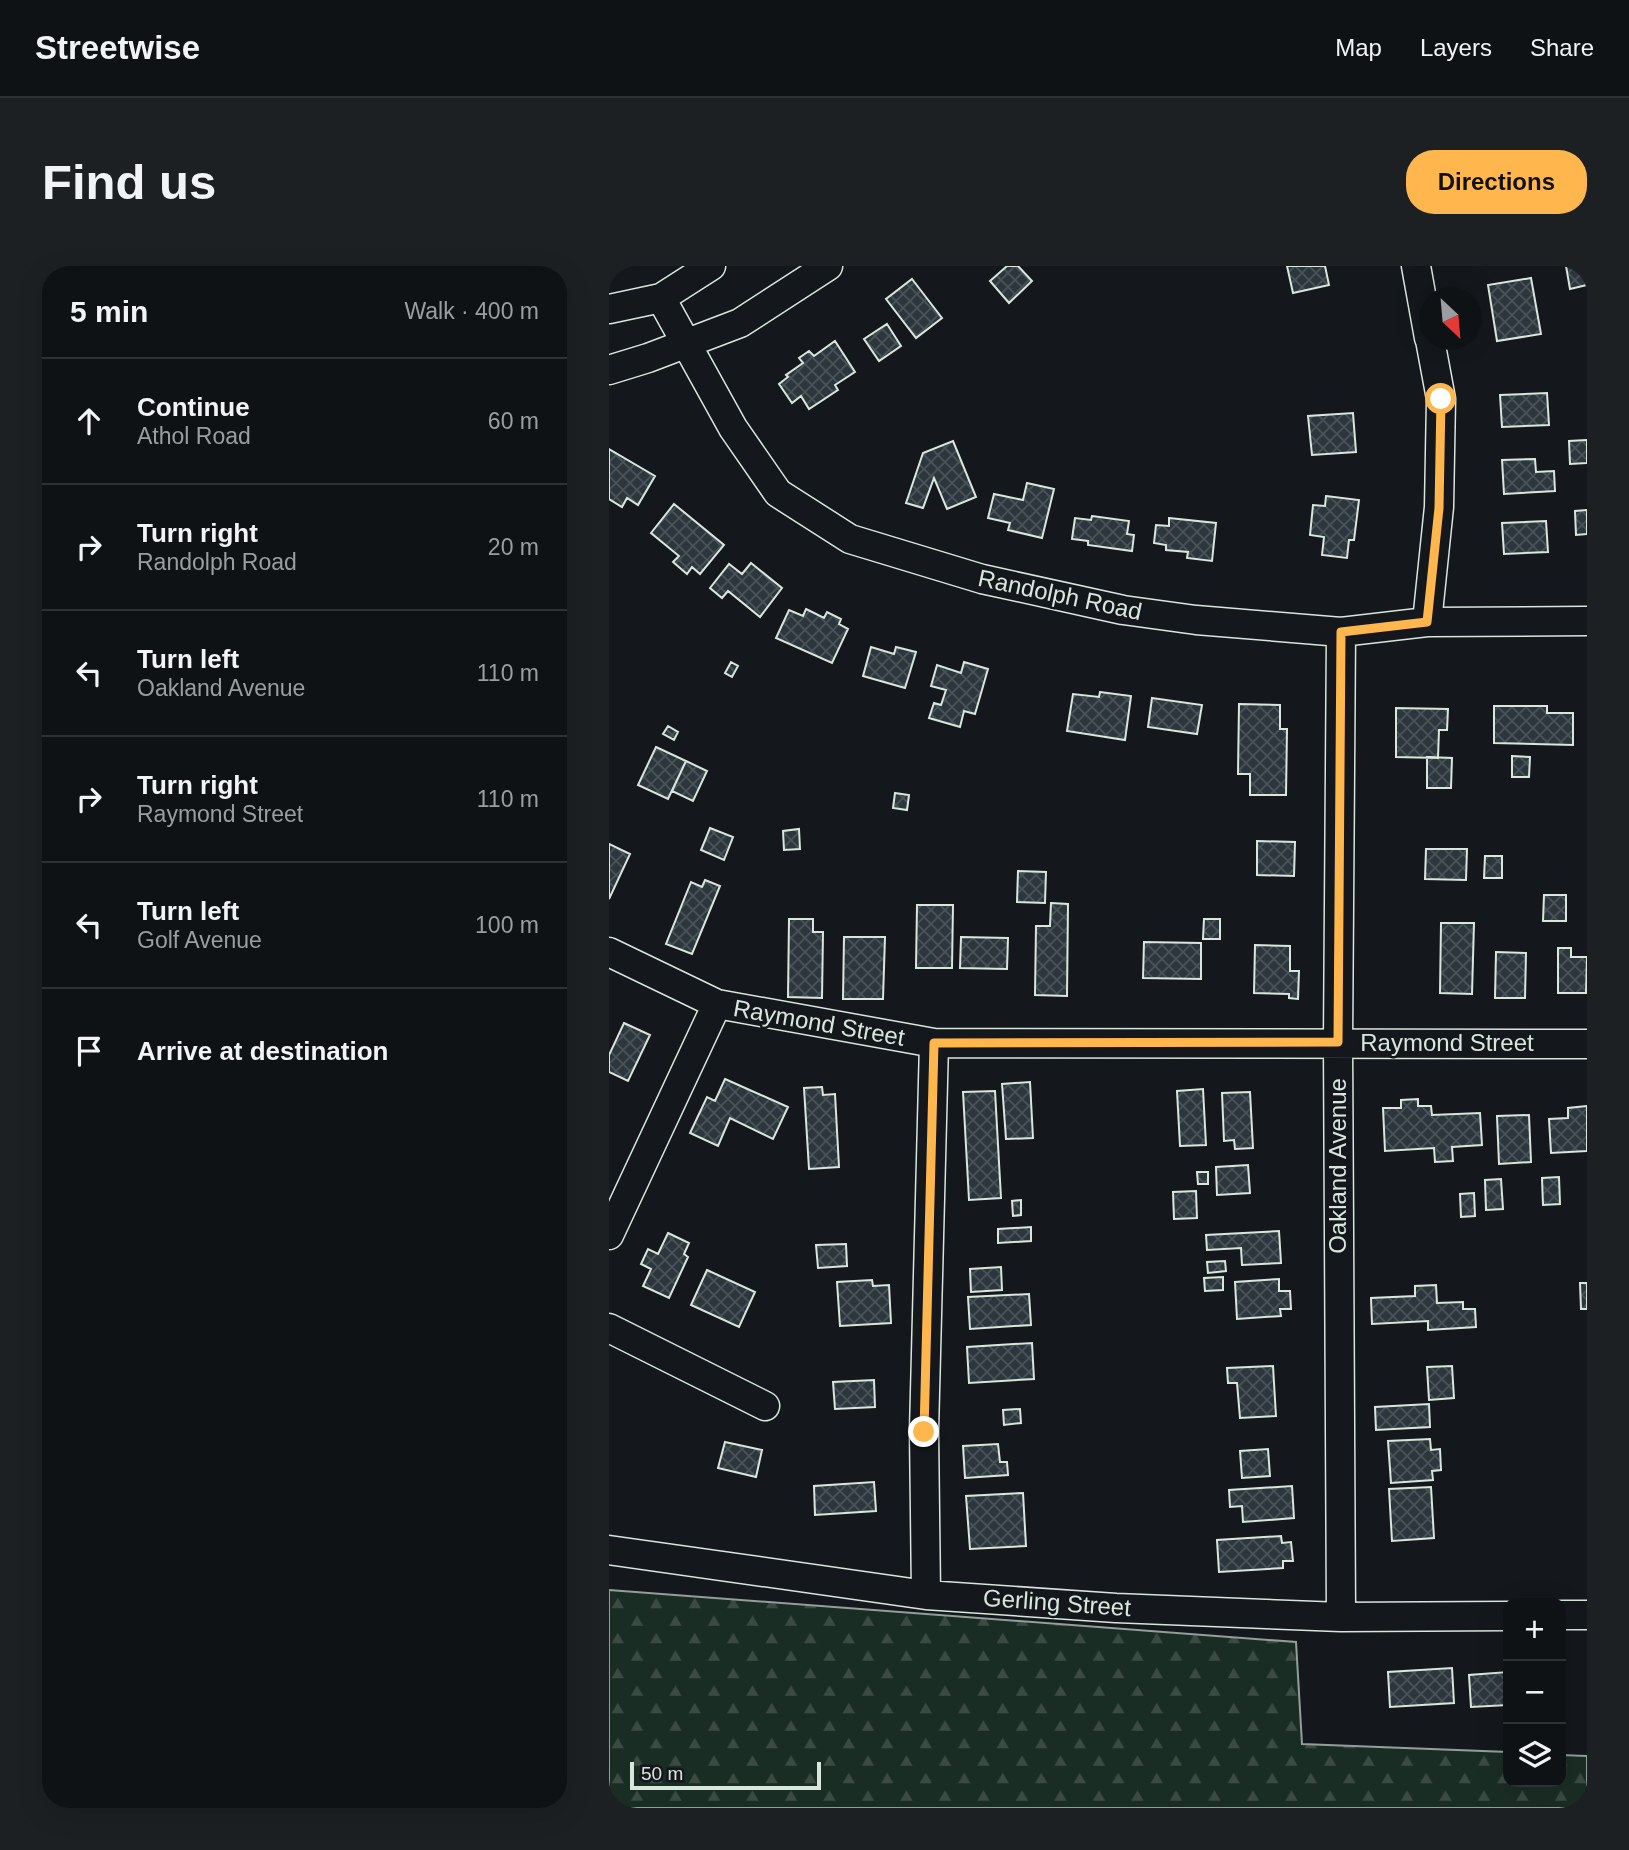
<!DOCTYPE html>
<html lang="en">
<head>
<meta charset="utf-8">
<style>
  body { margin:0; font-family:Helvetica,sans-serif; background:#1d2022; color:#f1f3f6 }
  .controls { position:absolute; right:21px; bottom:21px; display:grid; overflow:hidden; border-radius:14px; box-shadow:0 7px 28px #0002 }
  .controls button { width:63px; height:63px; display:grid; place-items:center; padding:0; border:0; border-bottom:2px solid #2f3234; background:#0f1215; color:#f1f3f6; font:35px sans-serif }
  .compass { position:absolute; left:810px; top:21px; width:63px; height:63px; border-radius:50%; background:#0f1215; box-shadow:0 7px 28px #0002; rotate:154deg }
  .scale { position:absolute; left:21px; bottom:18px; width:191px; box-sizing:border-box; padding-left:7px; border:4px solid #d8e6dc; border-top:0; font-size:19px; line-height:24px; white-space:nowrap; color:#d8e6dc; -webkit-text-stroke:5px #14181c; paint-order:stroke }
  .stop { position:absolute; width:21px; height:21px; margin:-16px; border:5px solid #ffb74d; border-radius:50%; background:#fff }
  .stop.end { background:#ffb74d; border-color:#fff; box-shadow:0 2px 7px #0008 }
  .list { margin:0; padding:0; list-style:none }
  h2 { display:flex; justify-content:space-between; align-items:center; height:91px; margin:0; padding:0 28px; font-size:30px }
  h2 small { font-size:23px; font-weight:400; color:#9b9ea0 }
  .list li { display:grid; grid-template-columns:46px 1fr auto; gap:21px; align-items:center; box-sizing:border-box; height:126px; padding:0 28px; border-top:2px solid #2f3234 }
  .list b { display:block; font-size:26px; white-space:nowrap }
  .list p { margin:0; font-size:23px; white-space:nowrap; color:#9b9ea0 }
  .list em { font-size:23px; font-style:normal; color:#9b9ea0 }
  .icon { flex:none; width:38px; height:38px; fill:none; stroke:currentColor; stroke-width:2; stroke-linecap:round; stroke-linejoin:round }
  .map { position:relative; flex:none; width:978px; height:1542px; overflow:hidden; border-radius:28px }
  header { display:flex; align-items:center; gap:42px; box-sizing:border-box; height:98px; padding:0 35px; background:#0f1215; border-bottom:2px solid #2f3234 }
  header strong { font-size:33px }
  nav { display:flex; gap:38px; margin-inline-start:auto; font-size:24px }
  .intro { display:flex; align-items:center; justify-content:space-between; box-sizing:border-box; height:168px; padding:0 42px }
  h1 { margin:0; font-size:49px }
  .button { padding:18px 32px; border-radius:28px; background:#ffb74d; color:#111; font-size:24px; font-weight:700 }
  main { display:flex; gap:42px; padding:0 42px }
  aside { flex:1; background:#0f1215; border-radius:28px; box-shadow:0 7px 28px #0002 }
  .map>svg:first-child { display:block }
  .forest { fill:url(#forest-firs); stroke:#939e99; stroke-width:2 }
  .building { fill:url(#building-cross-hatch); stroke:#d8e6dc; stroke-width:2 }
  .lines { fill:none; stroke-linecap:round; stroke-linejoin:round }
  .minor-casing { stroke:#d8e6dc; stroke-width:31 }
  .minor { stroke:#14181c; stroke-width:28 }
  .route { stroke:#ffb74d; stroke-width:9 }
  .labels { text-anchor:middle; stroke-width:5; stroke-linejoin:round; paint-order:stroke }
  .street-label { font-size:24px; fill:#d8e6dc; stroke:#14181c }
</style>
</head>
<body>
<header>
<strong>Streetwise</strong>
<nav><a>Map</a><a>Layers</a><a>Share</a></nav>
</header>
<div class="intro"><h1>Find us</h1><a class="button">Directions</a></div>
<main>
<aside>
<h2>5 min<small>Walk · 400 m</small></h2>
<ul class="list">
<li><svg class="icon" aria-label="ahead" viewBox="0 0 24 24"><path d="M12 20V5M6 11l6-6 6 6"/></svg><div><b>Continue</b><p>Athol Road</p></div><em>60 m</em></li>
<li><svg class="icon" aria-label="right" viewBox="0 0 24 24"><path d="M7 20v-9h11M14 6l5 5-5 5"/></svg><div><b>Turn right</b><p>Randolph Road</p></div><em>20 m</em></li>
<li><svg class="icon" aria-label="left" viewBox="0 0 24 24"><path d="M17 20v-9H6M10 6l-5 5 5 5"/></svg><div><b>Turn left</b><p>Oakland Avenue</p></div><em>110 m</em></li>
<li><svg class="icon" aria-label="right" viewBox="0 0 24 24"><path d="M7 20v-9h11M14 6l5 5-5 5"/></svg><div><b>Turn right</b><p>Raymond Street</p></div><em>110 m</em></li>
<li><svg class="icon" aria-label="left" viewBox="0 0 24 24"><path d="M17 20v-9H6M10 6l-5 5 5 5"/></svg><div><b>Turn left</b><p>Golf Avenue</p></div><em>100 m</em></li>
<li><svg class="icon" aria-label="arrive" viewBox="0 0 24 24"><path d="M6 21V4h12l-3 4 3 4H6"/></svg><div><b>Arrive at destination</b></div></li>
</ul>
</aside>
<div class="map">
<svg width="978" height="1542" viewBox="0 0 978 1542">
  <defs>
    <pattern id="forest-firs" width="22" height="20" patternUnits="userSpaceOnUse" patternTransform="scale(1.75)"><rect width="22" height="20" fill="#1a2d24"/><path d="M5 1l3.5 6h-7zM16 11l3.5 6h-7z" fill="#3b4b43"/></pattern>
    <pattern id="building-cross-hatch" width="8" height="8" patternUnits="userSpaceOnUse" patternTransform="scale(1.75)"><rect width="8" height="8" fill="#2c363c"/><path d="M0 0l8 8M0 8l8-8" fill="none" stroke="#4a5358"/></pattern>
  </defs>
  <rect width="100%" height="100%" fill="#14181c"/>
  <path class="forest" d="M0,1324L687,1376L693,1478L899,1486V1516H952V1489L978,1490V1542H0Z"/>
  <path class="building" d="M398,0H409L423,15L400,37L381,15Z
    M678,0H716L720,19L684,27Z
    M957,0H978V19L961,23Z
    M922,12L932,68L888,75L879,19Z
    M303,13L333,52L307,72L277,33Z
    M278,58L292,80L270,95L255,73Z
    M226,75L246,106L226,119L229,124L200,143L192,130L183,137L170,118L179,111L177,109L194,97L190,92L200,85L205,90Z
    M938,127L940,159L893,161L891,129Z
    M744,147L747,186L703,189L699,150Z
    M978,174V197L961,198L960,175Z
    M344,175L367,231L338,243L325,212L314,242L297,237L314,187Z
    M0,183L46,210L29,239L18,232L13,241L0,233Z
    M926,193L927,206L945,205L946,225L895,228L893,194Z
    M418,217L445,223L433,272L399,264L401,257L379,252L385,228L414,234Z
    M717,230L750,234L745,274H740L738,292L713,289L715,271L701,269L704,239L716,240Z
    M65,238L115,279L91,308L83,301L78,308L64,296L70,290L42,267Z
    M978,244V268L967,269L966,245Z
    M483,250L520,255L518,268L525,269L523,285L479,279V275L463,273L466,252L482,254Z
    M560,252L607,257L603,295L578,292L579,286L557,284V279L545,277L547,259L560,260Z
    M937,255L939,286L895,288L893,257Z
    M142,297L173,322L151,351L119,325L113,332L101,322L120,298L133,308Z
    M197,343L215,352L218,346L232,353L230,358L239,363L223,397L167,372L180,344L194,350Z
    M262,381L285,388L287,381L307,386L296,422L254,410Z
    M122,396L129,400L123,411L116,407Z
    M355,396L379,403L366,448L355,445L351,461L320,452L325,437L332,439L337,424L322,420L328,399L352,407Z
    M491,426L522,430L516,474L458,465L464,428L490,431Z
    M543,432L593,439L588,468L539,461Z
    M630,438L671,439V463H678L677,529H641V508H629Z
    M885,440H938V447H964V479L885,477Z
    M787,442L839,443L838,464H830L829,492L787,491Z
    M59,460L69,466L65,474L54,468Z
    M47,481L77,495L59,533L29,519Z
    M903,490L921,491L920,511H903Z
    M818,491L843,492L842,522H818Z
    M77,495L98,505L84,535L63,525Z
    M286,527L300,529L298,544L284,542Z
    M101,562L124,571L115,594L92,584Z
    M190,563L191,583L175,584L174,565Z
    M648,575L686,576L685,610L648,609Z
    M0,578L21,588L0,633Z
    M817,583H858L857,614L816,613Z
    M876,590H893V612H875Z
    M409,605L437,606L436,637L408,636Z
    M96,614L111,620L83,688L57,678L82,616L93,621Z
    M935,629H957V655H934Z
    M442,637L459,638L458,730L426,729L427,660H441Z
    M308,639H344L343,702H307Z
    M180,653H204V666H214L213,732L179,731Z
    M595,653H611V673H594Z
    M832,657H865L863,728L831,727Z
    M235,671H276L274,733H234Z
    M352,671L399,672L398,703L351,702Z
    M535,676L592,677V713L534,712Z
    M646,679L681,680V705H690L689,733L680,732V728L645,727Z
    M949,682H962V691H978L977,727H949Z
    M887,686L917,687L916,732H886Z
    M15,757L41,769L19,815L0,806V789Z
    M116,813L179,841L164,873L121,852L109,880L81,867L98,831L106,835Z
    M421,816L424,872L397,873L393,818Z
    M213,821L214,829L226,828L230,901L200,903L195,822Z
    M594,823L597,879L571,880L568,825Z
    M386,825L392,932L360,934L354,826Z
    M641,826L644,882L626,883L625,874L615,875L613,827Z
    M809,833V840H822L823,849L871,847L873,879L843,881L844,895L826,896L825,882L776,885L774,842H792V834Z
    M978,840V885L942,887L940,853L959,852V842Z
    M920,849L922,896L890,898L888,850Z
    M639,899L641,927L608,929L607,901Z
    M588,906H599V918H589Z
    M950,911L951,938L934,939L933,912Z
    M892,913L894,943L877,944L876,914Z
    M587,925L588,952L565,953L564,926Z
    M865,927L866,950L852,951L851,928Z
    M412,934V949L404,950L403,935Z
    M422,961V975L389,977V963Z
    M670,965L672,997L633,999L632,982L598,984L597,969Z
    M59,967L80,977L75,988L79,991L60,1032L34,1020L42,1003L32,998L39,983L49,988Z
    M237,978L238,1000L209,1002L207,979Z
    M616,995L617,1005L599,1007L598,996Z
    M392,1001L393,1024L362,1026L361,1003Z
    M98,1004L146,1026L130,1061L82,1039Z
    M614,1011V1024L596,1025L595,1012Z
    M670,1013V1025H681L682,1043H671L672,1050L628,1053L626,1016Z
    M263,1014L264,1020L280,1019L282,1057L231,1060L228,1016Z
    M971,1017H978V1043H972Z
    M827,1019L828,1037L854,1036V1043H866L867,1061L819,1064V1055L763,1058L762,1032L806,1030V1020Z
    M420,1028L422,1059L361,1063L359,1031Z
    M423,1077L425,1113L360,1117L358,1081Z
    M664,1100L667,1150L631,1152L628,1117H619L618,1102Z
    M843,1100L845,1132L820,1134L818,1101Z
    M265,1114L266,1141L226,1143L224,1116Z
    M820,1138L821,1161L767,1164L766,1141Z
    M411,1143L412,1157L395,1159L394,1144Z
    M821,1173L822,1184L831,1183L832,1204L823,1205L824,1214L782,1217L779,1175Z
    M116,1176L153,1184L147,1211L109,1202Z
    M389,1178L391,1196H398L399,1209L356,1212L354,1180Z
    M659,1183L661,1210L633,1212L631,1185Z
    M265,1216L267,1245L206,1249L205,1220Z
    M683,1220L685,1252L634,1256L633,1240L621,1241L620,1224Z
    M822,1221L825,1272L783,1275L780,1223Z
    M414,1227L417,1280L361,1283L357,1230Z
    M672,1270L673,1277L682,1276L684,1295H674V1302L610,1306L608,1274Z
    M843,1402L845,1437L781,1441L779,1406Z
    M899,1406V1439L862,1441L860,1409Z"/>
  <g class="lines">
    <g class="minor-casing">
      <path id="minor" d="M807,0L820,72
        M52,32L124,162L169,227L241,273L373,313L514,344L587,354L732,366L818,356L978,355
        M0,43L52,32L102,0
        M0,104L39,92L131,57L219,0
        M818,356L830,241L832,133L821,74
        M0,686L108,738L325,777L978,778
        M0,969L108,738
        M0,1062L156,1140
        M0,1284L317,1329L507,1342L732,1351L899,1350
        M317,1329L315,1165L325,777
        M952,1349H978
        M732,1351L729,776L732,366"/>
    </g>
    <use href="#minor" class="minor"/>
  </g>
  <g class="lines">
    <path class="route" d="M315,1166L325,777L729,776L732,366L818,356L830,242L832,133"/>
  </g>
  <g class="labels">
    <g class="street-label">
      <text transform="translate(451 329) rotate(12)" y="8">Randolph Road</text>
      <text transform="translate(210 757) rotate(10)" y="8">Raymond Street</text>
      <text x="838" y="785">Raymond Street</text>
      <text transform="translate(729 900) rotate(-90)" y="8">Oakland Avenue</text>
      <text transform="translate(448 1337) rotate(4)" y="8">Gerling Street</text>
    </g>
  </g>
</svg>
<div class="controls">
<button>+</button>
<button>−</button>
<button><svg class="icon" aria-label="layers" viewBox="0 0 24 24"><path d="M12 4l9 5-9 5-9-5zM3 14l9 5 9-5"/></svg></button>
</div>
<svg class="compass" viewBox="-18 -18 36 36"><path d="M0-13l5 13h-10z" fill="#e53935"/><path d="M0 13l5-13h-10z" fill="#9b9ea0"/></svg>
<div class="scale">50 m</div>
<div class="stop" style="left:832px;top:133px"></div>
<div class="stop end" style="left:315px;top:1166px"></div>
</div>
</main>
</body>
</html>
